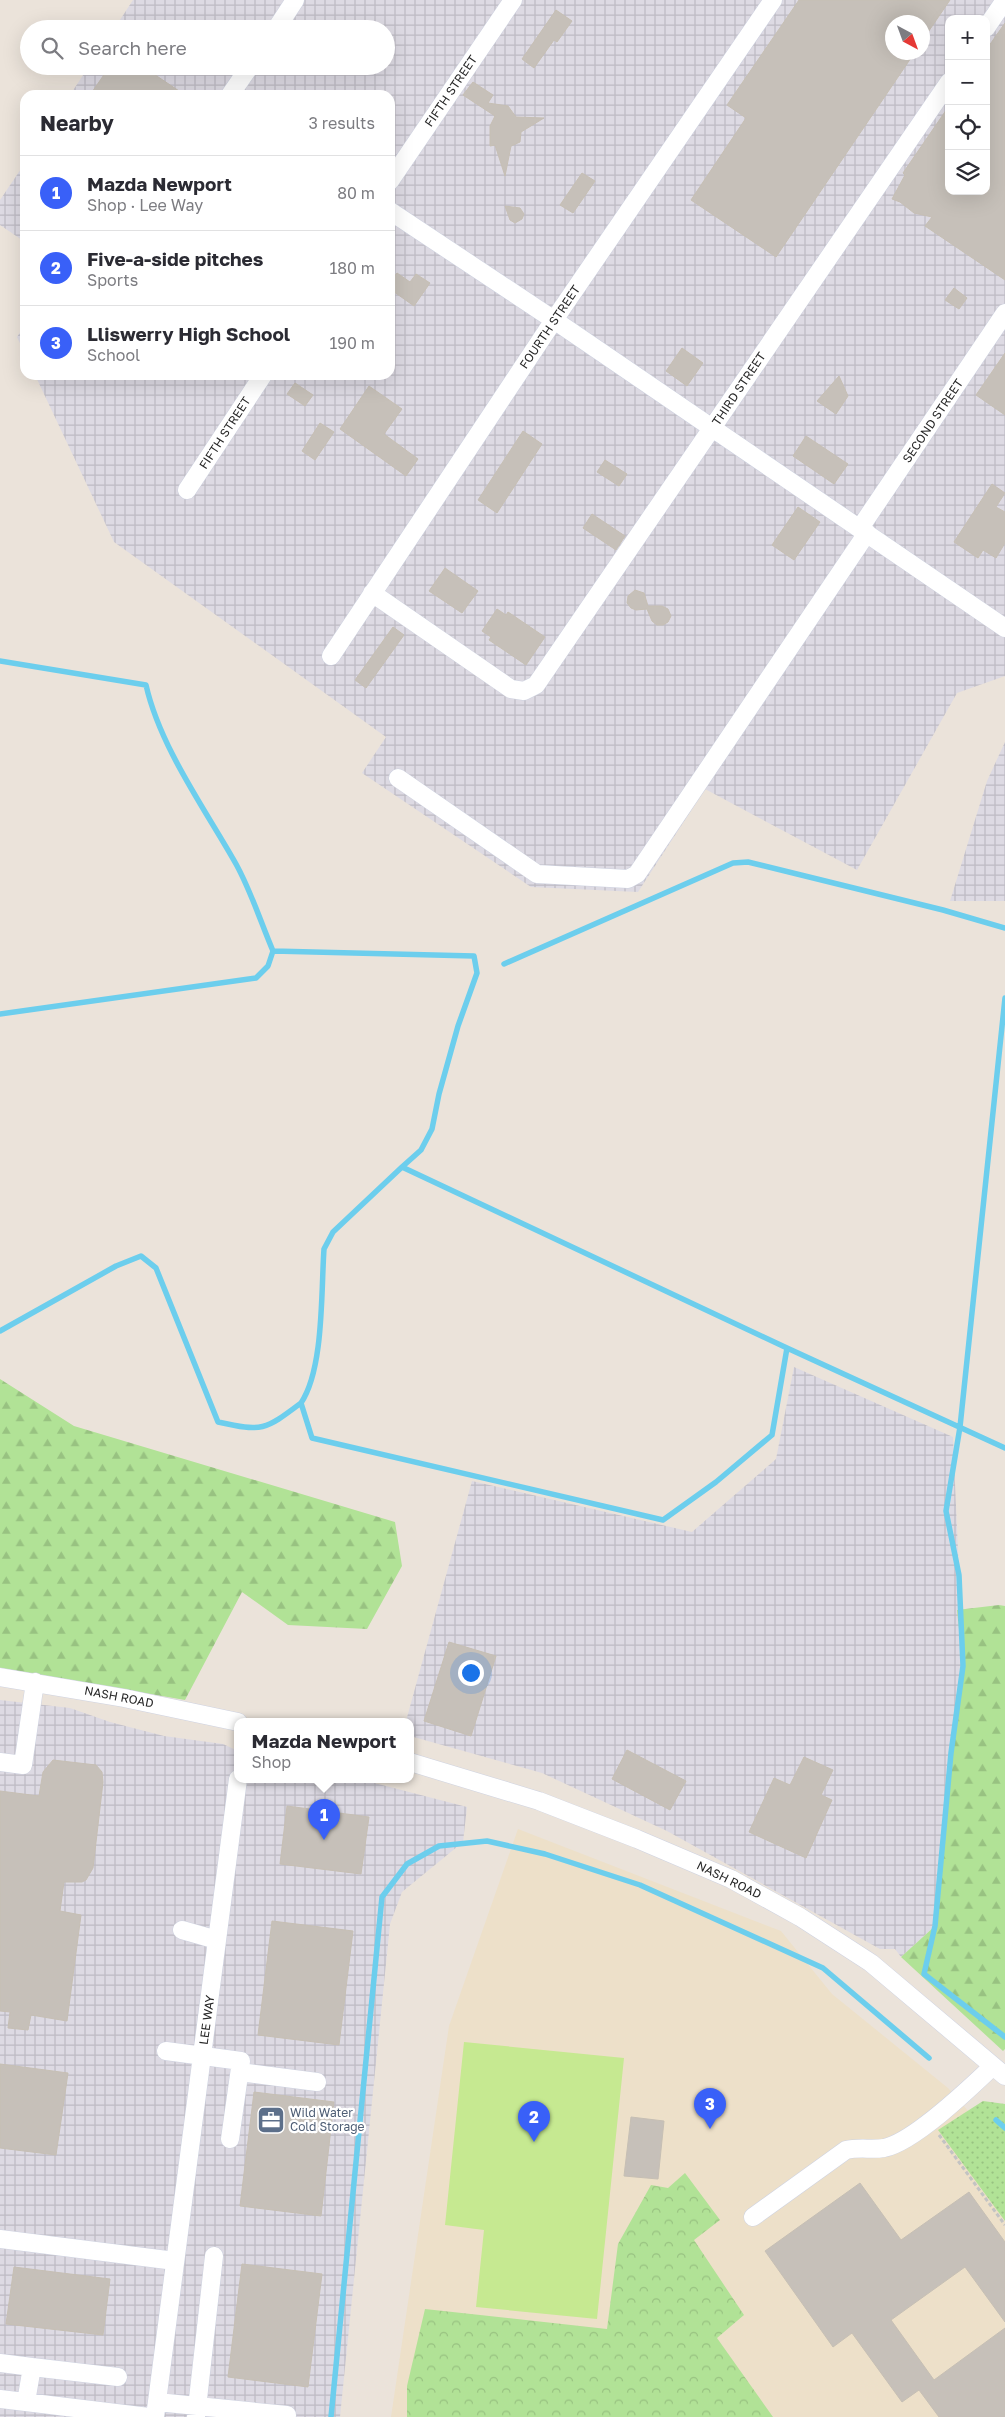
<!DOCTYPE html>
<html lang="en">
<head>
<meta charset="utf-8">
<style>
  body { margin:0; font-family:"Golos Text",sans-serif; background:#f7f7f7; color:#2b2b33 }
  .controls { position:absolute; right:15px; top:15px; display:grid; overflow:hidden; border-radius:10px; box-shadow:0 5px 20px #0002 }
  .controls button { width:45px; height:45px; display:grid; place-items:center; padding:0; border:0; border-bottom:1px solid #e1e1e2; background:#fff; color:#2b2b33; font:25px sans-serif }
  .compass { position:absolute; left:885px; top:15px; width:45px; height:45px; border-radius:50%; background:#fff; box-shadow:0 5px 20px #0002; rotate:139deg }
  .you { position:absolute; left:470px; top:1672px; width:18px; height:18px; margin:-12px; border:4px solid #fff; border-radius:50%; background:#1a73e8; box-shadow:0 0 0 8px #1a73e833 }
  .badge { display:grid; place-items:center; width:32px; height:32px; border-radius:50%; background:#3960f8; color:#fff; font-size:16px; font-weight:700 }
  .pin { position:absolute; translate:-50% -41px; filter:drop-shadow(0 1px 2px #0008) }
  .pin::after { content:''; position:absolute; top:26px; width:18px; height:15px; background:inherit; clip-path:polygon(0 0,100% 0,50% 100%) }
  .popup { position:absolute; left:234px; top:1718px; width:180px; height:65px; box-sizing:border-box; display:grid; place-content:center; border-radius:10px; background:#fff; filter:drop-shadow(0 1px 4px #0005); font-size:16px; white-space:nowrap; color:#7c7c81 }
  .popup b { font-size:19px; color:#2b2b33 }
  .popup::after { content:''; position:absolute; left:50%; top:100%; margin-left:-10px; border:10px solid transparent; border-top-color:#fff }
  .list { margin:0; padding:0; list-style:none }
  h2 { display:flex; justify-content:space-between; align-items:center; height:65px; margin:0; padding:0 20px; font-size:21px }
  h2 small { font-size:16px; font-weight:400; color:#7c7c81 }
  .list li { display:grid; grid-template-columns:32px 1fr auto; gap:15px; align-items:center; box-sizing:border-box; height:75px; padding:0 20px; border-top:1px solid #e1e1e2 }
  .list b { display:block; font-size:19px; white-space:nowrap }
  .list p { margin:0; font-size:16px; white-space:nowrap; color:#7c7c81 }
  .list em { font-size:16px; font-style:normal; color:#7c7c81 }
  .icon { flex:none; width:28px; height:28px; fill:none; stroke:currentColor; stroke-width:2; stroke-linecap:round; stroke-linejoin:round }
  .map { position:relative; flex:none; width:1005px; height:2417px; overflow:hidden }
  .search { position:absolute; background:#fff; box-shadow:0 5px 20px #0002; left:20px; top:20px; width:375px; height:55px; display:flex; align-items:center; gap:12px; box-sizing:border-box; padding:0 18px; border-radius:28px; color:#7c7c81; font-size:19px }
  .panel { position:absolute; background:#fff; box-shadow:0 5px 20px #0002; left:20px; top:90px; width:375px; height:290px; border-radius:15px }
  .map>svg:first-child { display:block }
  .industrial { fill:url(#industrial-grid); fill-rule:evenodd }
  .education { fill:#ede0c9 }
  .grass { fill:url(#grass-dots) }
  .forest { fill:url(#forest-firs) }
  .park { fill:url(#park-crowns) }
  .pitch { fill:#c6e991 }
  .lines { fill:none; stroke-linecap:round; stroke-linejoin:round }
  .stream { stroke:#6cceed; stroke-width:5.5 }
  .building { fill:#c6c0b9; stroke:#c6bfb4 }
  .minor-casing { stroke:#cfd3e1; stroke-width:19 }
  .path { stroke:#c3c3c3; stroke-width:3; stroke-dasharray:4 2.5; stroke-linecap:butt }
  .minor { stroke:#fff; stroke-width:18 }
  .labels { text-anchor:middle; stroke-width:4.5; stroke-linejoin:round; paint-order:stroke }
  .street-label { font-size:12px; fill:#282828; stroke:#fff }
  .service-label { font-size:12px; fill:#4e5e75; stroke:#fff; text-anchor:start }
</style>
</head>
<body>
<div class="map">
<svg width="1005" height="2417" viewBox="0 0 1005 2417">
  <defs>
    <pattern id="industrial-grid" width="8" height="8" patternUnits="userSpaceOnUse" patternTransform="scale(1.25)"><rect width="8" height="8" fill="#dddae3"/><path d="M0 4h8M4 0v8" fill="none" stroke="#bebbc3"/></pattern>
    <pattern id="grass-dots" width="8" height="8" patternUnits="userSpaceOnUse" patternTransform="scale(1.25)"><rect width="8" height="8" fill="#b1e296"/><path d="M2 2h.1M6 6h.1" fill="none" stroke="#98c281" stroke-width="1.8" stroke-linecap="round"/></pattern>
    <pattern id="forest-firs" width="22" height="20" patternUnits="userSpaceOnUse" patternTransform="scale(1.25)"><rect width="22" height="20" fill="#b1e296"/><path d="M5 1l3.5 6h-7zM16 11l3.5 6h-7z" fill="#98c281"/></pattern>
    <pattern id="park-crowns" width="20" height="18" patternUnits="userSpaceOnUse" patternTransform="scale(1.25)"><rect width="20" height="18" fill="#b1e296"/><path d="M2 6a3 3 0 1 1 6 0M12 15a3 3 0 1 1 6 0" fill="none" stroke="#98c281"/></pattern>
  </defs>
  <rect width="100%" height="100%" fill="#ebe3da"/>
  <path class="industrial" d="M133,0H1005V676L957,693L857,870L705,789L638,892L531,887L362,773L386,737L114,542L35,375H390V95H70L89,66H386V29H114ZM949,19H986V191H949ZM892,22H922V52H892Z
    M25,163V242L0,225V200Z
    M25,325V354L17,337Z
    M1005,742V901H950L987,781Z
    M794,1367L953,1437L963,1666L951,1753L935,1926L901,1957L895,1949H880L667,1831L542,1773L410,1736V1721H406L472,1481L692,1532L776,1459Z
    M0,1700L70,1708L110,1722L164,1736L223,1744L238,1751V1779H359L467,1807L463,1842L402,1892L390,1924L340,2417H0Z"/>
  <path class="education" d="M518,1829L781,1931L832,1994L948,2088L969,2112L1005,2146V2417H391L449,2026Z"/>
  <path class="grass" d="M983,2101L1005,2104V2221L938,2130Z"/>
  <path class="forest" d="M0,1379L74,1426L395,1522L402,1566L367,1629L288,1625L242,1592L185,1700L0,1668Z
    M999,1605L1005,1606V2049L1003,2051L901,1957L935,1926L951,1753L963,1666L957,1610Z"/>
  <path class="park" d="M685,2173L720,2220L694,2240L744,2315L717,2338L773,2417H407V2386L425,2309L607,2329L618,2244L651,2185L668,2188Z"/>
  <path class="pitch" d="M464,2042L624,2058L597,2319L476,2307L484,2230L445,2225Z"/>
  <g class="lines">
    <path class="stream" d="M0,661L146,685C160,747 205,809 236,864C251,891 261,923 273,951
      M504,964L733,863L748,862L943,910L1005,928
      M1005,998L960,1427L946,1511L959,1575L963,1666L951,1753L935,1926L924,1974L1005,2037
      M0,1014L256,978L268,966L273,951L474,956L477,973L458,1026L439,1094L432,1129L421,1150L402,1167L787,1348L1005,1448
      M402,1167L333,1232L324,1249C321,1291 324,1369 301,1403L312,1438L663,1520L716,1482L772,1435L787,1348
      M0,1331L116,1266L141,1256L156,1268L218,1422C263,1432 265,1430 301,1403
      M996,2120L1005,2128
      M331,2417L382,1897L407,1864L439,1846L487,1841L545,1854L640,1885L823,1968L929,2058"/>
  </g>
  <path class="building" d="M799,0H950L922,41V22H892V52H915L776,257L691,200L746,118L727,105Z
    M556,10L572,21L557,42L554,40L534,68L522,59Z
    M1005,23V280L925,226L932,217L914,213L900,202L892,199L905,175L903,173L949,106V191H986V50Z
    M110,66H142L185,95H90Z
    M473,82L493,95L488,103L508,106L516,117L544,118L521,132L520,142L511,146L505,176L495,145L490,146V126L495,116L463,95Z
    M582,173L595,181L573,213L560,205Z
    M505,206L520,208L524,214L522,219L515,223L510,220Z
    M397,273L410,282L416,274L430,283L414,306L390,289V282Z
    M954,288L967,298L959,309L945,300Z
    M682,348L703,363L687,386L666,371Z
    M1005,353V415L976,395Z
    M839,376L848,396L836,414L817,401Z
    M295,383L313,395L305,406L287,394Z
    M369,386L402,409L384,434L418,459L406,476L340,429Z
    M320,423L334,432L315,460L302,451Z
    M523,431L542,444L497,513L478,500Z
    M806,436L848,464L834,484L793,456Z
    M605,460L627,474L619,486L597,472Z
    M992,484L1005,493L996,507L1005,512V543L996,558L983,550L978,558L954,542Z
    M798,507L820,522L794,560L772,545Z
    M592,514L625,536L616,550L583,528Z
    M445,568L478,591L462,613L429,591Z
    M635,590L644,593L648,606H662L668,609L671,616L668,622L663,625H657L652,621L647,609L636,610L631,608L627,603L628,596Z
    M497,609L506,615L508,612L545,637L526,665L489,640L491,637L482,631Z
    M393,627L404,635L366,688L355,680Z
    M449,1642L496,1656L471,1736L424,1721Z
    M627,1750L686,1781L670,1810L612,1779Z
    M804,1757L833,1770L821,1795L832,1800L806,1858L749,1832L774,1778L790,1785Z
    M53,1760L96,1765L102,1772L103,1782L93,1868L86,1880L82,1882H64L60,1911L81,1915L67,2021L31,2015L28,2030L8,2028L10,2012L0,2011V1791L39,1796L43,1772Z
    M287,1806L369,1817L361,1874L280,1864Z
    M272,1921L353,1931L339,2045L258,2035Z
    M0,2064L68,2073L56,2155L0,2148Z
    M254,2092L334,2102L321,2216L240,2206Z
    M631,2117L664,2121L658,2179L624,2176Z
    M860,2183L901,2240L969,2192L1005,2242V2322L965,2267L891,2320L934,2380L1005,2328V2417H939L919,2390L902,2402L852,2333L833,2347L765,2251Z
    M242,2264L322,2274L308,2387L228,2377Z
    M14,2267L110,2279L103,2335L6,2324Z"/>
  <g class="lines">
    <g class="minor-casing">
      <path id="minor" d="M986,28L1005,0
        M276,29L295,0
        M230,95L250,66
        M390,181L513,0
        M390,211L554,320L1005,628
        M187,490L263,375
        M860,528L1005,313
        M372,593L511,689L524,691L536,685L949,82
        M331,656L554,320L773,0
        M398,778L537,874L628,879L637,874L867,533
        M0,1677L124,1698L238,1722
        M0,1762L23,1765L35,1682
        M410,1762L539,1801L637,1839L731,1879L800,1917L871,1963L1005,2076
        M182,1930L217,1940
        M166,2051L241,2061L230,2139
        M240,2072L317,2082
        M753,2217L846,2150C859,2147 872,2150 884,2148C914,2142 970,2088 993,2066
        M0,2239L175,2261
        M0,2363L32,2367L26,2402
        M32,2367L118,2377
        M0,2399L149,2417
        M157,2402L287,2415
        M155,2417L238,1779
        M196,2417L214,2256"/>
    </g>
    <path class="path" d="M939,2135L1005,2225"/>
    <use href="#minor" class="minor"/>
  </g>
  <defs>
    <g id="office-square" transform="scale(1.4375)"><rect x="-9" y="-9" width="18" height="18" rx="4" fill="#5c6f8a" stroke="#fff"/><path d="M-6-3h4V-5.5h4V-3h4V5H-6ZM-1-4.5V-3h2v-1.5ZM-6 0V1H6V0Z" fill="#fff"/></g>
  </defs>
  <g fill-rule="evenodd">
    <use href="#office-square" x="271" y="2120"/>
  </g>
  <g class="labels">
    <g class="street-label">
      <text transform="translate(451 91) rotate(-56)" y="4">FIFTH STREET</text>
      <text transform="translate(550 327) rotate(-56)" y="4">FOURTH STREET</text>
      <text transform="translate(739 389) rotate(-56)" y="4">THIRD STREET</text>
      <text transform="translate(933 421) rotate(-56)" y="4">SECOND STREET</text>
      <text transform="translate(225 433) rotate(-57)" y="4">FIFTH STREET</text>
      <text transform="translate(119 1697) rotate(11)" y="4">NASH ROAD</text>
      <text transform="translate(729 1880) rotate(26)" y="4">NASH ROAD</text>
      <text transform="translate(207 2020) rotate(-82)" y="4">LEE WAY</text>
    </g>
    <g class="service-label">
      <text x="290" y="2117">Wild Water<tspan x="290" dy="14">Cold Storage</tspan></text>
    </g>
  </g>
</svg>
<div class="controls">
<button>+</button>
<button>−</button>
<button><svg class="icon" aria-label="locate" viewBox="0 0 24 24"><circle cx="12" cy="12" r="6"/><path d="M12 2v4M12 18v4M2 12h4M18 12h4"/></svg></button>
<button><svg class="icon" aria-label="layers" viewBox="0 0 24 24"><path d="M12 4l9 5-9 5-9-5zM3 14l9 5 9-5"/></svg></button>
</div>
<svg class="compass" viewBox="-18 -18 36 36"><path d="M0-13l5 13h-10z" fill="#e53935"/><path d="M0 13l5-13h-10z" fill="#7c7c81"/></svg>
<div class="you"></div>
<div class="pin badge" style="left:324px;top:1840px">1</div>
<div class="popup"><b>Mazda Newport</b>Shop</div>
<div class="pin badge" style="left:534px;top:2142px">2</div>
<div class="pin badge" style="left:710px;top:2129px">3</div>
<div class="search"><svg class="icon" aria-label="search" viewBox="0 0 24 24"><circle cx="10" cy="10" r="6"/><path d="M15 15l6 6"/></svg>Search here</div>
<section class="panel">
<h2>Nearby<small>3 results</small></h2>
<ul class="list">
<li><span class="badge">1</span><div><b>Mazda Newport</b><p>Shop · Lee Way</p></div><em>80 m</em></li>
<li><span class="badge">2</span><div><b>Five-a-side pitches</b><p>Sports</p></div><em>180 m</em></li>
<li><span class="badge">3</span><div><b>Lliswerry High School</b><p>School</p></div><em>190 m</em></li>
</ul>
</section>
</div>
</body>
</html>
